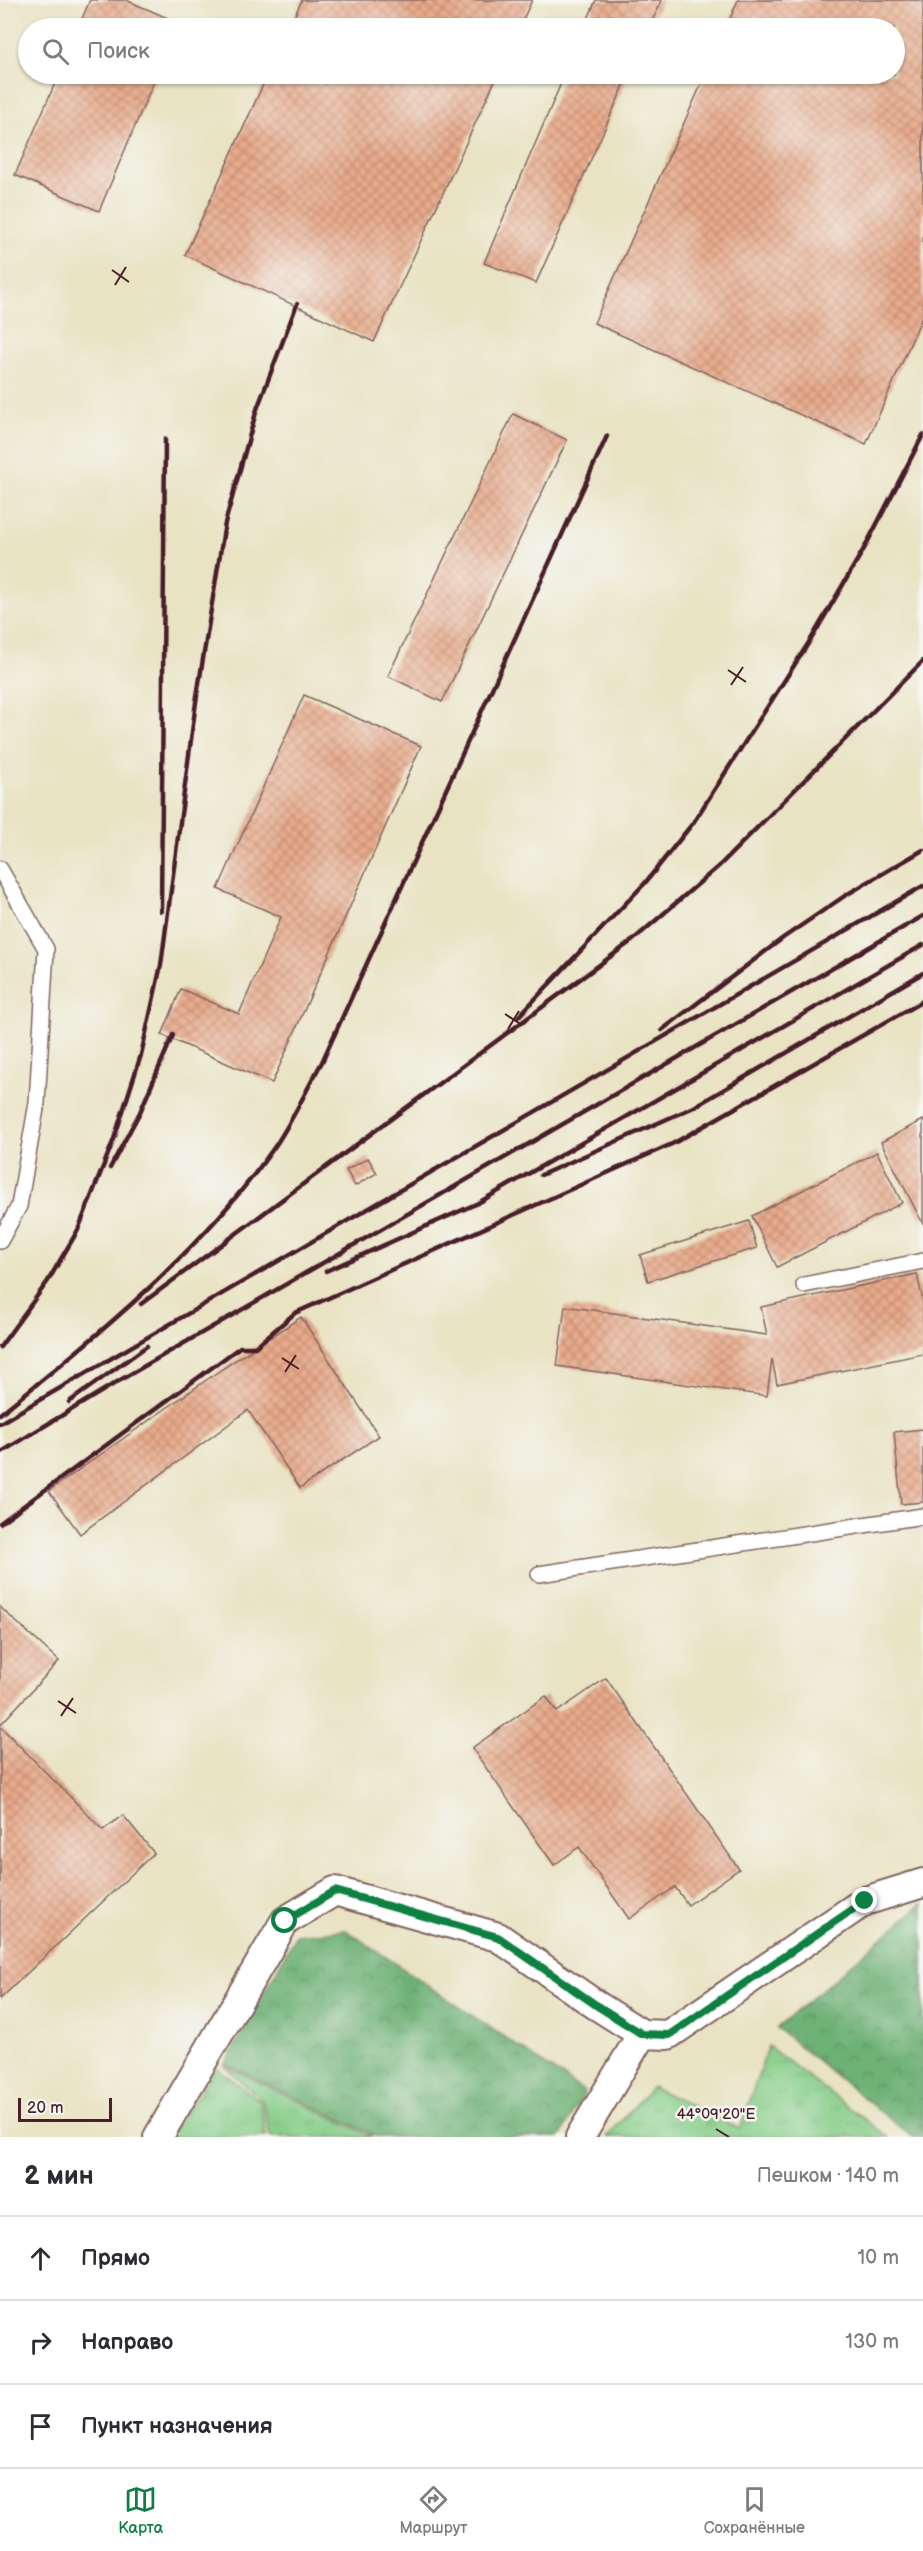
<!DOCTYPE html>
<html lang="ru">
<head>
<meta charset="utf-8">
<style>
  body { margin:0; font-family:"Balsamiq Sans",sans-serif; background:#f2f2f3; color:#2b2b33 }
  .scale { position:absolute; left:18px; bottom:15px; width:94px; box-sizing:border-box; padding-left:6px; border:3px solid #4a1f2b; border-top:0; font-size:16px; line-height:21px; white-space:nowrap; color:#4a1f2b; -webkit-text-stroke:4px #f6f6f2; paint-order:stroke }
  .stop { position:absolute; width:18px; height:18px; margin:-14px; border:4px solid #0b8043; border-radius:50%; background:#fff }
  .stop.end { background:#0b8043; border-color:#fff; box-shadow:0 2px 6px #0008 }
  .list { margin:0; padding:0; list-style:none }
  h2 { display:flex; justify-content:space-between; align-items:center; height:78px; margin:0; padding:0 24px; font-size:26px }
  h2 small { font-size:20px; font-weight:400; color:#7c7c81 }
  .list li { display:grid; grid-template-columns:39px 1fr auto; gap:18px; align-items:center; box-sizing:border-box; height:84px; padding:0 24px; border-top:2px solid #e1e1e2 }
  .list b { display:block; font-size:22px; white-space:nowrap }
  .list em { font-size:20px; font-style:normal; color:#7c7c81 }
  .icon { flex:none; width:33px; height:33px; fill:none; stroke:currentColor; stroke-width:2; stroke-linecap:round; stroke-linejoin:round }
  .map { position:relative; flex:none; width:923px; height:2137px; overflow:hidden }
  .search { position:absolute; background:#fff; box-shadow:0 2px 4px #0004; left:18px; right:18px; top:18px; height:66px; display:flex; align-items:center; gap:15px; box-sizing:border-box; padding:0 21px; border-radius:33px; color:#7c7c81; font-size:22px }
  .sheet { height:330px; background:#fff }
  nav { display:flex; justify-content:space-around; align-items:center; box-sizing:border-box; height:84px; border-top:2px solid #e1e1e2; background:#fff; font-size:16px; color:#7c7c81 }
  nav a { display:grid; justify-items:center; gap:3px }
  nav .on { color:#0b8043 }
  .map>svg:first-child { display:block }
  .grass { fill:url(#grass-tufts); stroke:#68765a; stroke-width:1.5 }
  .forest { fill:url(#forest-crowns); stroke:#5c6850; stroke-width:1.5 }
  .building { fill:url(#building-cross-hatch) }
  .lines { fill:none; stroke-linecap:round; stroke-linejoin:round }
  .lane-casing { stroke:#826460; stroke-width:18 }
  .street-casing { stroke:#826460; stroke-width:32 }
  .lane { stroke:#fff; stroke-width:15 }
  .street { stroke:#fff; stroke-width:28 }
  .rail { stroke:#4a1f2b; stroke-width:4.5 }
  .route { stroke:#0b8043; stroke-width:8 }
  .ticks { fill:none; stroke:#4a1f2b; stroke-width:2 }
  .ticks-label { font-size:15px; text-anchor:middle; fill:#4a1f2b; stroke:#f6f6f2; stroke-width:5; stroke-linejoin:round; paint-order:stroke }
</style>
</head>
<body>
<div class="map">
<svg width="923" height="2137" viewBox="0 0 923 2137">
  <defs>
    <pattern id="grass-tufts" width="24" height="20" patternUnits="userSpaceOnUse" patternTransform="scale(1.5)"><rect width="24" height="20" fill="#87ce89"/><path d="M3 7l-1-3M5 7V3M7 7l1-3M15 17l-1-3M17 17v-4M19 17l1-3" fill="none" stroke="#76b076"/></pattern>
    <pattern id="forest-crowns" width="20" height="18" patternUnits="userSpaceOnUse" patternTransform="scale(1.5)"><rect width="20" height="18" fill="#6db175"/><path d="M2 6a3 3 0 1 1 6 0M12 15a3 3 0 1 1 6 0" fill="none" stroke="#5c8f60"/></pattern>
    <pattern id="building-cross-hatch" width="8" height="8" patternUnits="userSpaceOnUse" patternTransform="scale(1.5)"><rect width="8" height="8" fill="#e9ab8b"/><path d="M0 0l8 8M0 8l8-8" fill="none" stroke="#bf8b72"/></pattern>
  </defs>
  <rect width="100%" height="100%" fill="#f6f6f2"/>
  <filter id="ink" filterUnits="userSpaceOnUse"><feTurbulence type="fractalNoise" baseFrequency=".0167" numOctaves="2"/><feDisplacementMap in="SourceGraphic" scale="12" xChannelSelector="R" yChannelSelector="G"/><feConvolveMatrix kernelMatrix="1 2 1 2 8 2 1 2 1" color-interpolation-filters="sRGB"/></filter>
  <filter id="wash" filterUnits="userSpaceOnUse"><feTurbulence type="fractalNoise" baseFrequency=".008" numOctaves="4" result="noise"/><feDisplacementMap in="SourceGraphic" scale="24" xChannelSelector="R" yChannelSelector="G"/><feGaussianBlur stdDeviation="1.35" result="paint"/><feColorMatrix in="noise" values="0 0 0 0 0 0 0 0 0 0 0 0 0 0 0 0 0 1.4 0 .05"/><feComposite in="paint" operator="in"/></filter>
  <g filter="url(#wash)">
    <rect width="100%" height="100%" fill="#e9e3c3"/>
    <path class="grass" d="M768,2046L888,2137H607L652,2087L740,2129Z
      M223,2065L373,2137H270L263,2101Z
      M216,2067L261,2102L266,2137H169Z"/>
    <path class="forest" d="M923,1903V2137H912L777,2028Z
      M346,1930L585,2092L560,2137H378L225,2064L296,1935Z"/>
    <g id="blocks">
      <path class="building" d="M90,0H126L179,23L177,28H78Z
        M302,0H532L519,28H289Z
        M596,0H662L649,28H584Z
        M738,0H923V315L866,444L594,323L706,74H894V28H726Z
        M59,74H157L99,211L15,175Z
        M268,74H498L374,342L185,255Z
        M565,74H629L536,283L484,263Z
        M513,414L567,440L442,702L388,676Z
        M304,695L421,746L272,1083L162,1035L181,989L239,1014L281,917L218,889Z
        M923,1120V1224L881,1142Z
        M877,1152L902,1203L777,1267L752,1216Z
        M368,1158L377,1173L355,1186L346,1170Z
        M749,1221L757,1248L648,1281L640,1255Z
        M917,1274L923,1301V1354L777,1384L772,1359L767,1396L557,1366L565,1306L767,1335L761,1307Z
        M301,1317L379,1436L300,1488L248,1410L80,1534L49,1491L222,1369Z
        M923,1429V1502L901,1504L894,1432Z
        M0,1607L59,1661L0,1725Z
        M606,1678L739,1869L688,1905L675,1887L629,1919L579,1847L554,1865L472,1748L546,1696L557,1712Z
        M0,1726L103,1830L123,1815L154,1853L0,1999Z"/>
    </g>
  </g>
  <g filter="url(#ink)">
    <use href="#blocks" fill-opacity="0" stroke="#826460" stroke-width="1.5"/>
    <g class="lines">
      <g class="lane-casing">
        <path id="lane" d="M0,869L46,949L37,1103L19,1206L0,1241
          M804,1285L923,1261
          M539,1574L923,1516"/>
      </g>
      <g class="street-casing">
        <path id="street" d="M158,2137L285,1921L335,1891L498,1937L596,2005L642,2034L668,2035L865,1901L923,1883
          M580,2137L642,2034"/>
      </g>
      <use href="#lane" class="lane"/>
      <use href="#street" class="street"/>
      <path class="rail" d="M161,911L165,439
        M518,1017L645,883L693,823L813,636L865,547L923,435
        M662,1030L783,938L846,895L923,850
        M110,1168L140,1112L173,1035
        M541,1175L694,1107L923,973
        M326,1271L478,1203L923,945
        M141,1304L633,940L720,865L923,661
        M0,1347L48,1281L78,1230L114,1139L141,1055L161,965L196,702L225,523L257,409L297,304
        M69,1402L147,1346
        M0,1414C98,1335 200,1253 273,1149C292,1122 306,1090 322,1062L607,436
        M0,1423L923,886
        M0,1453L122,1379L923,916
        M0,1523L240,1347H255L295,1313L674,1143L923,1001"/>
    </g>
  </g>
  <g class="lines" filter="url(#ink)">
    <path class="route" d="M285,1921L335,1891L498,1937L596,2005L642,2034L669,2035L865,1901"/>
  </g>
  <path class="ticks" d="M112,270L129,282M115,285L126,267M728,670L746,682M731,685L743,667M505,1014L522,1025M508,1029L519,1011M282,1358L299,1369M285,1372L296,1355M58,1701L76,1713M61,1716L73,1698M716,2129L729,2137"/>
  <g class="ticks-label">
    <text x="716" y="2119">44°09'20"E</text>
  </g>
</svg>
<div class="scale">20 m</div>
<div class="stop" style="left:285px;top:1921px"></div>
<div class="stop end" style="left:865px;top:1901px"></div>
<div class="search"><svg class="icon" aria-label="search" viewBox="0 0 24 24"><circle cx="10" cy="10" r="6"/><path d="M15 15l6 6"/></svg>Поиск</div>
</div>
<section class="sheet">
<h2>2 мин<small>Пешком · 140 m</small></h2>
<ul class="list">
<li><svg class="icon" aria-label="ahead" viewBox="0 0 24 24"><path d="M12 20V5M6 11l6-6 6 6"/></svg><div><b>Прямо</b></div><em>10 m</em></li>
<li><svg class="icon" aria-label="right" viewBox="0 0 24 24"><path d="M7 20v-9h11M14 6l5 5-5 5"/></svg><div><b>Направо</b></div><em>130 m</em></li>
<li><svg class="icon" aria-label="arrive" viewBox="0 0 24 24"><path d="M6 21V4h12l-3 4 3 4H6"/></svg><div><b>Пункт назначения</b></div></li>
</ul>
</section>
<nav>
<a class="on"><svg class="icon" aria-label="map" viewBox="0 0 24 24"><path d="M3 6l6-2 6 2 6-2v14l-6 2-6-2-6 2zM9 4v14M15 6v14"/></svg>Карта</a>
<a><svg class="icon" aria-label="directions" viewBox="0 0 24 24"><path d="M12 3l9 9-9 9-9-9zM9 14v-3h6M13 9l2 2-2 2"/></svg>Маршрут</a>
<a><svg class="icon" aria-label="saved" viewBox="0 0 24 24"><path d="M7 4h10v16l-5-4-5 4z"/></svg>Сохранённые</a>
</nav>
</body>
</html>
